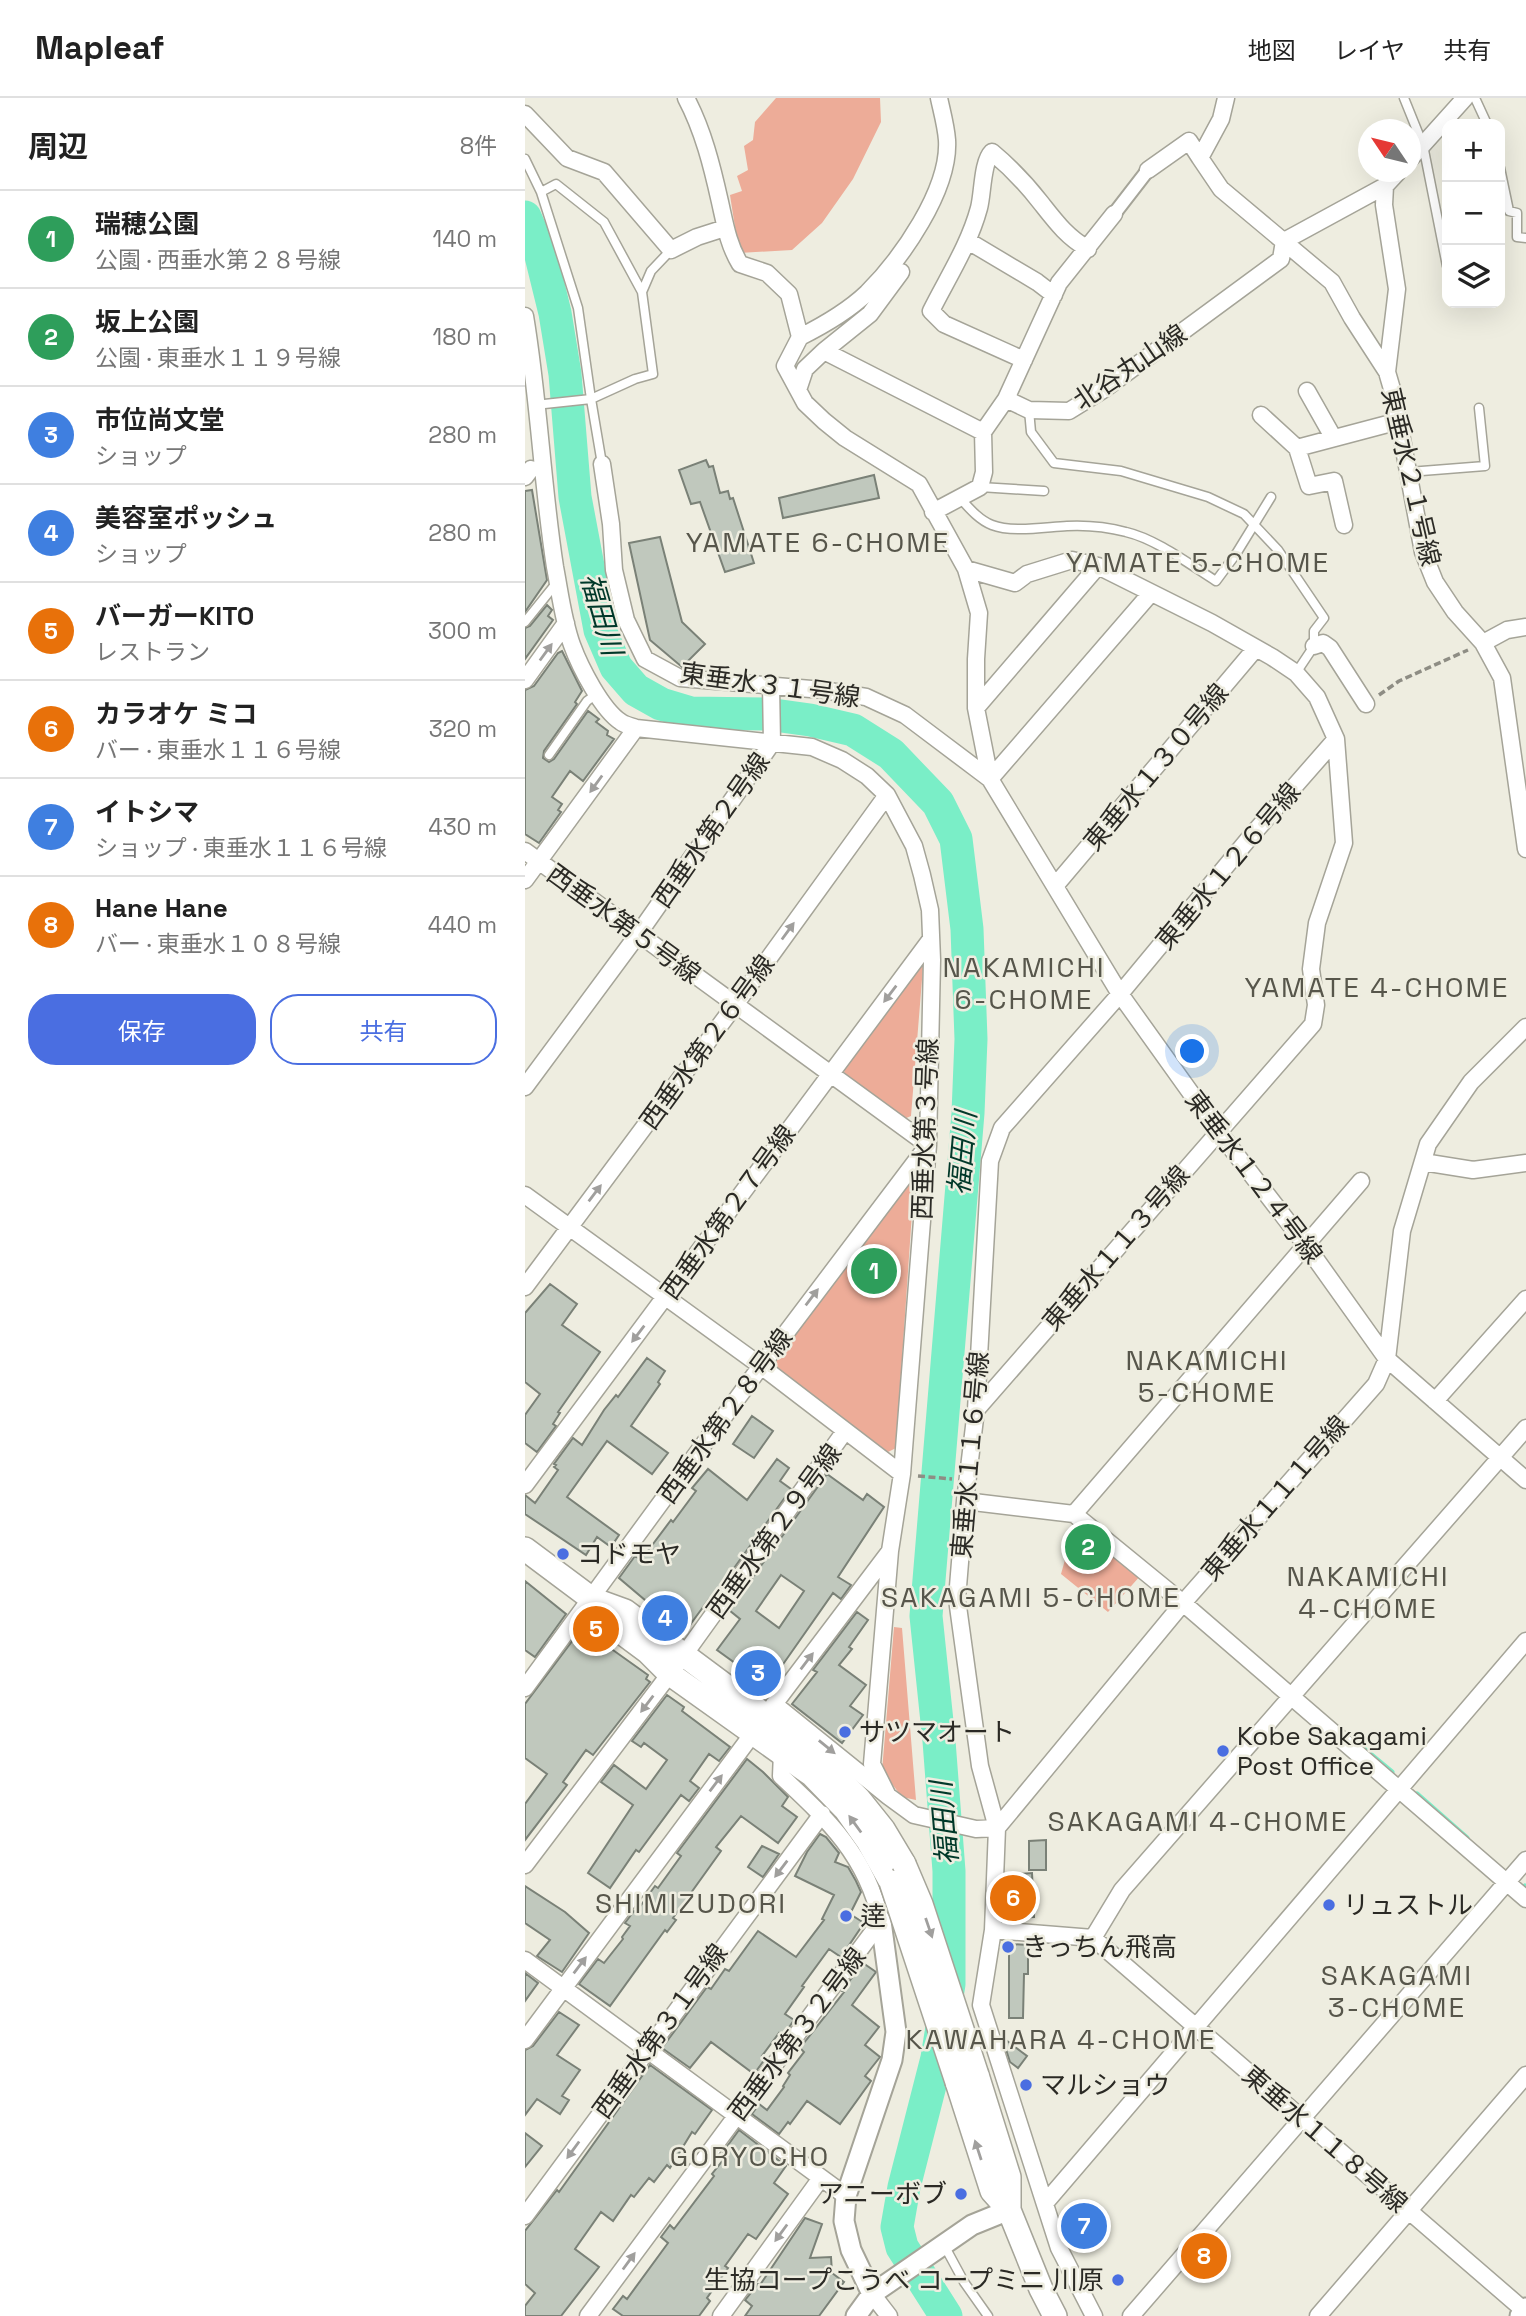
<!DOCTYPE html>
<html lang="ja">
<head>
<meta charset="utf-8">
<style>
  body { margin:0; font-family:"Space Grotesk","Noto Sans JP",sans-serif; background:#f2f2f2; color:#222 }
  .controls { position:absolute; right:21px; top:21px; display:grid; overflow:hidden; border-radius:14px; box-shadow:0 7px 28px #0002 }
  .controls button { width:63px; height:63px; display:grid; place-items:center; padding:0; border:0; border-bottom:2px solid #e0e0e0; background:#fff; color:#222; font:35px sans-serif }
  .compass { position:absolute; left:833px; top:21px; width:63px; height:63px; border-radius:50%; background:#fff; box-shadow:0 7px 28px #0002; rotate:305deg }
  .you { position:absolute; left:668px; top:954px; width:24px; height:24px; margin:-18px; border:5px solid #fff; border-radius:50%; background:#1a73e8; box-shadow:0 0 0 10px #1a73e833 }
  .badge { display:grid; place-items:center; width:46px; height:46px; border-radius:50%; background:#4a6ee1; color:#fff; font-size:23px; font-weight:700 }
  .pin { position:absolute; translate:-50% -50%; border:4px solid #fff; box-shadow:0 2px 7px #0006 }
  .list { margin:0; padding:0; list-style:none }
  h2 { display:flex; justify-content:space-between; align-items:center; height:91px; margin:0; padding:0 28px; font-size:30px }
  h2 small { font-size:23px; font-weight:400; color:#767676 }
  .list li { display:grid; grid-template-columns:46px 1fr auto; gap:21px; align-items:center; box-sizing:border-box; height:98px; padding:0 28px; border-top:2px solid #e0e0e0 }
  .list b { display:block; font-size:26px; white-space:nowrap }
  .list p { margin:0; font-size:23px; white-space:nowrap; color:#767676 }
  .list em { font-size:23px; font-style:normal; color:#767676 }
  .actions { display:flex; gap:14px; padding:21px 28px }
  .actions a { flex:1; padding:16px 0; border:2px solid #4a6ee1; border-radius:28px; text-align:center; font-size:24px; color:#4a6ee1 }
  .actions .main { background:#4a6ee1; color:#fff }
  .icon { flex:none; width:38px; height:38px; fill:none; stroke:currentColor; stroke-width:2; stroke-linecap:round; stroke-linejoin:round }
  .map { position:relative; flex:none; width:1001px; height:2218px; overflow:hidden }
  header { display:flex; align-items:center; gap:42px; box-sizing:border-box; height:98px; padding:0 35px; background:#fff; border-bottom:2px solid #e0e0e0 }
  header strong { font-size:33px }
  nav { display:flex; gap:38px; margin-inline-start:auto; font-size:24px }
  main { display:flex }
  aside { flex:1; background:#fff }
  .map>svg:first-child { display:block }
  .green { fill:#edac98 }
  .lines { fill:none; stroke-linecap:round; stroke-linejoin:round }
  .stream { stroke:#7aeec7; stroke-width:5 }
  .river { stroke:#7aeec7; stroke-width:33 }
  .building { fill:#c0c8bd; stroke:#7a8177; stroke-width:2; fill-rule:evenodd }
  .service-casing { stroke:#a5a498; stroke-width:11 }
  .pedestrian-casing { stroke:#a5a498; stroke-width:16 }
  .minor-casing { stroke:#a5a498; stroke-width:19 }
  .tertiary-casing { stroke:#a5a498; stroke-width:23 }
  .secondary-casing { stroke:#a5a498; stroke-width:26 }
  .path { stroke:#8e8d84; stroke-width:3.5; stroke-dasharray:7 3.5; stroke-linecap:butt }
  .service { stroke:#fff; stroke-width:8 }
  .pedestrian { stroke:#fff; stroke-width:12 }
  .minor { stroke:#fff; stroke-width:16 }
  .tertiary { stroke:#fff; stroke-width:19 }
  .secondary { stroke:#fff; stroke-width:23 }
  .secondary-bridge-casing { stroke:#a5a498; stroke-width:26; stroke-linecap:butt }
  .secondary-bridge { stroke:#fff; stroke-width:23 }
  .oneway { fill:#a09f9d }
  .poi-dot { fill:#4a6ee1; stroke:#eeede0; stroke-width:2.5 }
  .labels { text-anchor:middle; stroke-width:5; stroke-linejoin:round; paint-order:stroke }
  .street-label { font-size:26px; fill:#2b2a25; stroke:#eeede0 }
  .poi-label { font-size:26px; fill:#2b2a25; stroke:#eeede0; text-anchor:start }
  .neighbourhood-label { font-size:28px; letter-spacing:2px; fill:#57564b; stroke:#eeede0 }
  .water-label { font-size:28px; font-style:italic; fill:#003829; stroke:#eeede0 }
</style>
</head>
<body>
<header>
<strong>Mapleaf</strong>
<nav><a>地図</a><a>レイヤ</a><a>共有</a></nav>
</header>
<main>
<aside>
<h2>周辺<small>8件</small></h2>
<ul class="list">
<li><span class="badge" style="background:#2e9e5b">1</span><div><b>瑞穂公園</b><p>公園 · 西垂水第２８号線</p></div><em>140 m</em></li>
<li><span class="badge" style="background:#2e9e5b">2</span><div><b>坂上公園</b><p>公園 · 東垂水１１９号線</p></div><em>180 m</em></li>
<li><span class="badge" style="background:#3f7fe0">3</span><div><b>市位尚文堂</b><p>ショップ</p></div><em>280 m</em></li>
<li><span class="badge" style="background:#3f7fe0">4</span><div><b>美容室ポッシュ</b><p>ショップ</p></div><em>280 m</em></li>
<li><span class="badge" style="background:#e8710a">5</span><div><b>バーガーKITO</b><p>レストラン</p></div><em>300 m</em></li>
<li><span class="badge" style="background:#e8710a">6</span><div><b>カラオケ ミコ</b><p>バー · 東垂水１１６号線</p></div><em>320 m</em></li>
<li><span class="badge" style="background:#3f7fe0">7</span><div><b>イトシマ</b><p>ショップ · 東垂水１１６号線</p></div><em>430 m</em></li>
<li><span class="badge" style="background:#e8710a">8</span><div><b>Hane Hane</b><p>バー · 東垂水１０８号線</p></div><em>440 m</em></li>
</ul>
<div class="actions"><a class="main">保存</a><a>共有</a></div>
</aside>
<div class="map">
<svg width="1001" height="2218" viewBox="0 0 1001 2218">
  <rect width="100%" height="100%" fill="#eeede0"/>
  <path class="green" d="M251,0H355L356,24L328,81L297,125L267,152L214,155L205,97L217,93L212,78L223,72L219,48L228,42L230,24Z
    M392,867L398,869L386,1018L379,1021L321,980L318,969Z
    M384,1083L389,1085L371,1350L363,1354L253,1272L249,1262Z
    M551,1423L616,1477L583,1514L536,1476Z
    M369,1529L377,1530L391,1702L377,1699L357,1673Z"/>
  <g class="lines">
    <path class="stream" d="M832,1645L867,1674
      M892,1696L942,1740
      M1000,1788L1001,1789"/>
    <path class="river" d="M0,119L15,154L30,215L40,276L50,399L75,532L91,569L111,592L136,606L166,615L242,616L285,622L328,632L366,656L413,705L431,741L442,831L446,941L443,1015L401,1518L414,1643L424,1773V1886L412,1960L379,2089L372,2129L377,2149L421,2218"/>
  </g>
  <path class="building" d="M181,362L184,369L188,368L195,395L203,393L205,401L208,400L229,465L200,474L175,404L166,406L154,372Z
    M349,377L354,400L258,420L254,400Z
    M7,392L22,482L0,514V393Z
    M135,439L157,524L180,546L157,569L125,542L104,445Z
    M22,507L27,512L23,518L28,522L0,561V530L5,528Z
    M37,553L57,593L50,604L52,606L19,653L18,660L24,664L29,661L63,613L74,621L71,624L83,633L82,637L89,641L58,683L45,673L27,699L37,706L33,712L36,714L14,745L0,736V592L9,588L33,555Z
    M25,1186L52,1206L37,1227L75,1254L33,1314L35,1315L28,1326L31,1328L12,1354L0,1345V1317L15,1296L0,1284V1215Z
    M122,1260L140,1273L133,1284L135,1286L106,1328L143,1355L127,1376L82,1343L42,1399L94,1437L86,1449L72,1439L61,1457L0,1416V1397L10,1405L33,1372L29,1369L31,1367L29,1366L48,1340L57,1347L79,1312L91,1297L93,1299Z
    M227,1318L248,1333L229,1360L208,1346Z
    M252,1361L264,1370L255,1383L266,1391L186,1502L184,1501L159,1535L94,1480L110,1458L116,1462L146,1422L148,1424L171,1393L167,1390L183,1371L222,1402Z
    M302,1376L338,1402L342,1396L359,1409L313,1479L326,1487L316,1501L308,1495L254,1572L251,1570L239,1586L192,1552L215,1521L204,1512ZM256,1477L279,1493L254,1530L231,1513Z
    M0,1483L41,1516L10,1559L0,1552Z
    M332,1514L343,1522L324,1549L327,1551L314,1567L341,1587L325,1608L338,1617L317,1645L267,1606L292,1574L288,1572Z
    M57,1530L123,1577L121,1581L125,1584L68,1657L61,1652L38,1684L42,1687L0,1742V1706L22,1676L0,1660V1606Z
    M142,1597L159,1609L157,1613L205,1649L194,1663L184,1656L165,1683L174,1690L164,1703L156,1697L114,1754L111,1752L85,1790L63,1775L108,1707L76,1684L89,1667L121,1691L142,1662L119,1645L116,1649L107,1643Z
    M222,1661L238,1674L263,1699L257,1708L272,1719L253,1745L216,1718L191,1749L196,1753L148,1820L151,1822L142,1834L140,1832L85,1908L54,1886L73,1861L79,1865L98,1841L97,1839L105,1828L100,1825L109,1813L111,1814L130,1788L133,1790L156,1758L152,1755Z
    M295,1736L301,1739L314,1755L310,1764L323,1769L331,1783L336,1794L325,1816L339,1825L316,1859L304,1851L277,1888L279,1889L260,1916L269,1922L258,1938L254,1935L237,1958L240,1961L229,1976L186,1944L165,1970L137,1950L182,1889L186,1891L200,1871L204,1873L233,1833L271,1859L299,1822L297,1821L309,1797L270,1778L282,1754Z
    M521,1742V1772H504V1743Z
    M237,1748L254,1756L238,1779L223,1769Z
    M507,1775L509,1819L483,1820L481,1777Z
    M0,1788L40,1814L64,1835L37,1874L12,1858L25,1842L0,1825Z
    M484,1846L503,1847V1876H499L498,1920H484Z
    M338,1865L351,1874L327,1907L354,1929L340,1947L355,1959L340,1978L346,1983L315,2026L282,2003L265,2026L263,2024L254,2036L227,2016L234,2006L242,2012L259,1989L258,1988L265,1977L263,1975L279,1954L275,1950L319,1894L317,1893Z
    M0,1875L13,1885L0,1903Z
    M34,1914L54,1927L32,1957L55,1972L37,1998L44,2002L35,2016L12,2001L0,2017V1952L8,1948Z
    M477,1939L502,1958L493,1970L485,1964Z
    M125,1967L187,2012L170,2036L167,2034L145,2070L142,2067L129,2084L124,2080L109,2099L106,2097L88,2123L76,2114L50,2151L74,2169L36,2218H0V2208L10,2195L0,2186V2133L32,2092L34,2094Z
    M214,2032L261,2068L249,2085L263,2096L231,2141L223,2136L200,2168L203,2170L182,2200L185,2203L174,2218H98L88,2211L98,2198L102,2201L143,2145L136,2139L145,2127L149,2131L189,2078L187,2076L202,2057L198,2054Z
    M0,2035L17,2048L0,2069Z
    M280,2120L297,2126L285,2160L306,2159L307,2175L319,2184L294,2218H220L227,2208L220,2202L233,2186L235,2187Z"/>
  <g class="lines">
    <g class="service-casing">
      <path id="service" d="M879,0L898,47L922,168
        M950,0L962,26
        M0,61L16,94L53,210L66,301L10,307
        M975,70L984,113L992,115V139L1001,140
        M16,94L31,86L79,124L117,194
        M504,312L506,334L529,365L596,373L683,399L719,416L753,452L799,520L789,533V548L771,575
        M77,366L66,301L110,281L128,276L117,194L126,173L146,152
        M884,374L960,368L954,310
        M455,389L519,393
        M434,399C444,410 454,422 467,427C487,435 521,429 542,428C562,427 582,429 601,434C631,441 664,466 691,483L711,456L746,399
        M0,524L33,483
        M24,657L62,603L73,595
        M419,2147L439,2184L463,2218"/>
    </g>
    <g class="pedestrian-casing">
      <path id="pedestrian" d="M589,116L623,72"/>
    </g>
    <g class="minor-casing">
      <path id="minor" d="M161,0C178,32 187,68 195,104C200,126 203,146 215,166L242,175L264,196L275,239L260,268L280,305L299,323L320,340L394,386L441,471L454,515L451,561V610L465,681
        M701,0L696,21L675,60L696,91L807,184L827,220L862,274
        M0,16L42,60L79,74L146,152L172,139L200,130
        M886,60L940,0
        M623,72L664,43L675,60
        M873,74L860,88L859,107L872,191L862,274L869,298L898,454L910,484L930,514L958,545L977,580L1001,751
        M443,143L512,184L529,197
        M376,174L345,216L299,253L458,334
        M0,218C14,301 17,386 30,469C35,495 38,522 47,547C55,569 77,612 96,624C100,627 106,628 111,630L287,649L317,662L342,678L362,697L389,748L397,777L405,812L407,862L403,1047L377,1376L365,1453L347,1666L363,1698
        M275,239C299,227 322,214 342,195C376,161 425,92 422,42C421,28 417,14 414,0
        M499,262L419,226L406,213C423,179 444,147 454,110C458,95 457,64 467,54C485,69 502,87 516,105C531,124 542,139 563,151
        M273,292L280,271L299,253
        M782,293L808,339
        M481,301L534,185L589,116
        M736,317L772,350L874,323
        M772,350L784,388L809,383L819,427
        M77,366L86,426L89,472L101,522L120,561L155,580L298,592L341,599L380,617L465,681L595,896L693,1033L780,1146L862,1261L1001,1382
        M0,379L6,371
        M408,414L455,389L459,374L458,334L481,301L504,312L544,313L578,292L756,161L759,143L860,88
        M441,471L490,485L502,476L547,462L573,468L687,525L747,559L771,575L792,599L811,641L819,745L792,825L786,871L791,907L788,926L451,1312
        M958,545L982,532L1001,529
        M789,548L798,545L805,550L841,606
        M0,582L41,525
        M451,610L573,468
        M465,681L626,495
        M0,753L403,1047L236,1268L0,1590
        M0,782L111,630
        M530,788L731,550
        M0,989L114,835L247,645L246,587
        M898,1064L948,1072L1001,1065
        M0,1097L236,1268L377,1376
        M0,1189L210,907L362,697
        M910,1303L1001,1201
        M0,1387L406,841
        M440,1403L549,1416L836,1083
        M549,1416L658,1505L1001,1801
        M249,1606L363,1698L389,1717L451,1731L472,1730L658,1505L851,1286L862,1261L877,1133L903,1046L946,984L1001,929
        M244,1613L365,1453
        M0,1767L159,1557L320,1333
        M468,1832L568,1840L597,1792L1001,1330
        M568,1840L1001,2214
        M0,1862L321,2098
        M0,1942L229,1634
        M521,2104L1001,1543
        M0,2118L297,1716
        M347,2196L364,2218
        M63,2218L356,1823C341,1757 303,1722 256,1678L257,1655
        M196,2218L296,2080
        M569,2218L534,2150L456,1907L468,1832L472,1730L455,1668L432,1501L440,1403L451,1312L465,1063L477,1030L595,896L726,738L811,641
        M606,2218L1001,1762
        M793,2218L1001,1977"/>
    </g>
    <g class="tertiary-casing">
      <path id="tertiary" d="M347,2196L326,2152L319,2123L321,2098L367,1962L371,1934L356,1823
        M331,2218L347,2196L447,2127L484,2112
        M995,2218L1001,2210"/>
    </g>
    <g class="secondary-casing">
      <path id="secondary" d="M0,1451L67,1501L88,1528L123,1554L145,1576L287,1677L321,1712L343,1743L366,1784
        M67,1501L100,1513L241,1618L298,1665L334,1701L358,1731L379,1766
        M452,1977L484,2079V2112
        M432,1984L467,2093L484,2112L516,2191L530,2218"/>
    </g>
    <path class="path" d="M854,597L874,583L943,552
      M393,1378L427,1381"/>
    <use href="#service" class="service"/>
    <use href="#pedestrian" class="pedestrian"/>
    <use href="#minor" class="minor"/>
    <use href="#tertiary" class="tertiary"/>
    <use href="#secondary" class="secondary"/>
    <g class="secondary-bridge-casing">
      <path id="secondary-bridge" d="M379,1766L396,1806L452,1977
        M366,1784L432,1984"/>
    </g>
    <use href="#secondary-bridge" class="secondary-bridge"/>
  </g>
  <defs><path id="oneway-solid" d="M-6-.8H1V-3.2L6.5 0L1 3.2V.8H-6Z" transform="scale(1.75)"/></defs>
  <g class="oneway">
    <use href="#oneway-solid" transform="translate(21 554) rotate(-54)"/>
    <use href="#oneway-solid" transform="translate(71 686) rotate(126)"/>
    <use href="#oneway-solid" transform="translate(263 833) rotate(-54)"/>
    <use href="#oneway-solid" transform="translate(365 896) rotate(127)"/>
    <use href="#oneway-solid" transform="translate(70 1095) rotate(-53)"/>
    <use href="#oneway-solid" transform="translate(287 1199) rotate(-53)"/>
    <use href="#oneway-solid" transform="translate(113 1236) rotate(127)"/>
    <use href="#oneway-solid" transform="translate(282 1563) rotate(-53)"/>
    <use href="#oneway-solid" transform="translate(122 1606) rotate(127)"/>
    <use href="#oneway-solid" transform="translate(302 1649) rotate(39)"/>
    <use href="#oneway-solid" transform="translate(191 1685) rotate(-53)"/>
    <use href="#oneway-solid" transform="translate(330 1726) rotate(-126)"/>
    <use href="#oneway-solid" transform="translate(256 1771) rotate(127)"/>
    <use href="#oneway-solid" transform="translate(404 1830) rotate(71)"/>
    <use href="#oneway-solid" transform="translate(55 1867) rotate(-53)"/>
    <use href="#oneway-solid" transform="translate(48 2052) rotate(126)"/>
    <use href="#oneway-solid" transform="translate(453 2052) rotate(-108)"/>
    <use href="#oneway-solid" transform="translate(256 2135) rotate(126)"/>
    <use href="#oneway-solid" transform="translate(104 2163) rotate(-54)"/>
  </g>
  <g class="poi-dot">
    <circle cx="38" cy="1456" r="7"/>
    <circle cx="320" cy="1634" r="7"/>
    <circle cx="698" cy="1653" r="7"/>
    <circle cx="804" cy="1807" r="7"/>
    <circle cx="321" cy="1818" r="7"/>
    <circle cx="483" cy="1849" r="7"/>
    <circle cx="501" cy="1987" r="7"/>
    <circle cx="436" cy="2096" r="7"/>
    <circle cx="593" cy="2182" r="7"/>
  </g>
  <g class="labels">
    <g class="street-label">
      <text transform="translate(605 269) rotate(-34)" y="9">北谷丸山線</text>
      <text transform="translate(886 379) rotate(77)" y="9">東垂水２１号線</text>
      <text transform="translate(245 587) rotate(8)" y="9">東垂水３１号線</text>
      <text transform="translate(631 669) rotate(-50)" y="9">東垂水１３０号線</text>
      <text transform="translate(186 732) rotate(-55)" y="9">西垂水第２号線</text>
      <text transform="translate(703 768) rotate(-50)" y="9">東垂水１２６号線</text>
      <text transform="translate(99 826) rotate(36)" y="9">西垂水第５号線</text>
      <text transform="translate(182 944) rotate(-54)" y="9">西垂水第２６号線</text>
      <text transform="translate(400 1031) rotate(-88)" y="9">西垂水第３号線</text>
      <text transform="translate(729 1079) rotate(53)" y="9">東垂水１２４号線</text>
      <text transform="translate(203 1114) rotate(-54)" y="9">西垂水第２７号線</text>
      <text transform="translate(591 1150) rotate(-49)" y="9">東垂水１１３号線</text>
      <text transform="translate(200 1318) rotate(-54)" y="9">西垂水第２８号線</text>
      <text transform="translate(445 1357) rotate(-85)" y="9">東垂水１１６号線</text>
      <text transform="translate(750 1400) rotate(-49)" y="9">東垂水１１１号線</text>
      <text transform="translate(249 1433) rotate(-54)" y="9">西垂水第２９号線</text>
      <text transform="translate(135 1933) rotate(-54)" y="9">西垂水第３１号線</text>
      <text transform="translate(272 1936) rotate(-53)" y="9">西垂水第３２号線</text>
      <text transform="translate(800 2041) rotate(41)" y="9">東垂水１１８号線</text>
    </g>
    <g class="poi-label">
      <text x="52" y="1465">コドモヤ</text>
      <text x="334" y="1643">サツマオート</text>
      <text x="712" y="1647">Kobe Sakagami<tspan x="712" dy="30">Post Office</tspan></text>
      <text x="818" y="1816">リュストル</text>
      <text x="335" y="1827">逹</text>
      <text x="497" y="1858">きっちん飛高</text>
      <text x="515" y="1996">マルショウ</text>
      <text x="422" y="2105" text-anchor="end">アニーボブ</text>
      <text x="579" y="2191" text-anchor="end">生協コープこうべ コープミニ 川原</text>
    </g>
    <g class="neighbourhood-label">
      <text x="293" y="454">YAMATE 6-CHOME</text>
      <text x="673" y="474">YAMATE 5-CHOME</text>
      <text x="499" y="879">NAKAMICHI<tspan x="499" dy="32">6-CHOME</tspan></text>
      <text x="852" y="899">YAMATE 4-CHOME</text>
      <text x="682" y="1272">NAKAMICHI<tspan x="682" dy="32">5-CHOME</tspan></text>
      <text x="843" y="1488">NAKAMICHI<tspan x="843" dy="32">4-CHOME</tspan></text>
      <text x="506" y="1509">SAKAGAMI 5-CHOME</text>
      <text x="673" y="1733">SAKAGAMI 4-CHOME</text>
      <text x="166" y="1815">SHIMIZUDORI</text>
      <text x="872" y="1887">SAKAGAMI<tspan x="872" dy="32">3-CHOME</tspan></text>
      <text x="536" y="1951">KAWAHARA 4-CHOME</text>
      <text x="225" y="2068">GORYOCHO</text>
    </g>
    <g class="water-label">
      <text transform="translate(77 516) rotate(74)" y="10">福田川</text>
      <text transform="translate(437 1055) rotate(-85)" y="10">福田川</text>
      <text transform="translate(419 1725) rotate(-95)" y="10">福田川</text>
    </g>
  </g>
</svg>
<div class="controls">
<button>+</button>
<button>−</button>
<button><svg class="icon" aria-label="layers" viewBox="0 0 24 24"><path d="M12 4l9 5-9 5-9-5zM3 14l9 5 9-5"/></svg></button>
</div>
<svg class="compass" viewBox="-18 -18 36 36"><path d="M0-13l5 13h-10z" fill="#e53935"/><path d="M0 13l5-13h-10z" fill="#767676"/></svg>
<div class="you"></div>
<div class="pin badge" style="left:349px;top:1173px;background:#2e9e5b">1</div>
<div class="pin badge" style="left:563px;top:1449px;background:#2e9e5b">2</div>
<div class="pin badge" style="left:233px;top:1575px;background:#3f7fe0">3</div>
<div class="pin badge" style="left:140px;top:1520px;background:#3f7fe0">4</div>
<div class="pin badge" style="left:71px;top:1531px;background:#e8710a">5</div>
<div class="pin badge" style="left:488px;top:1800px;background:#e8710a">6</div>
<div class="pin badge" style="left:559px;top:2128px;background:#3f7fe0">7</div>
<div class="pin badge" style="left:679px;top:2158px;background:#e8710a">8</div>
</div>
</main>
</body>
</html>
